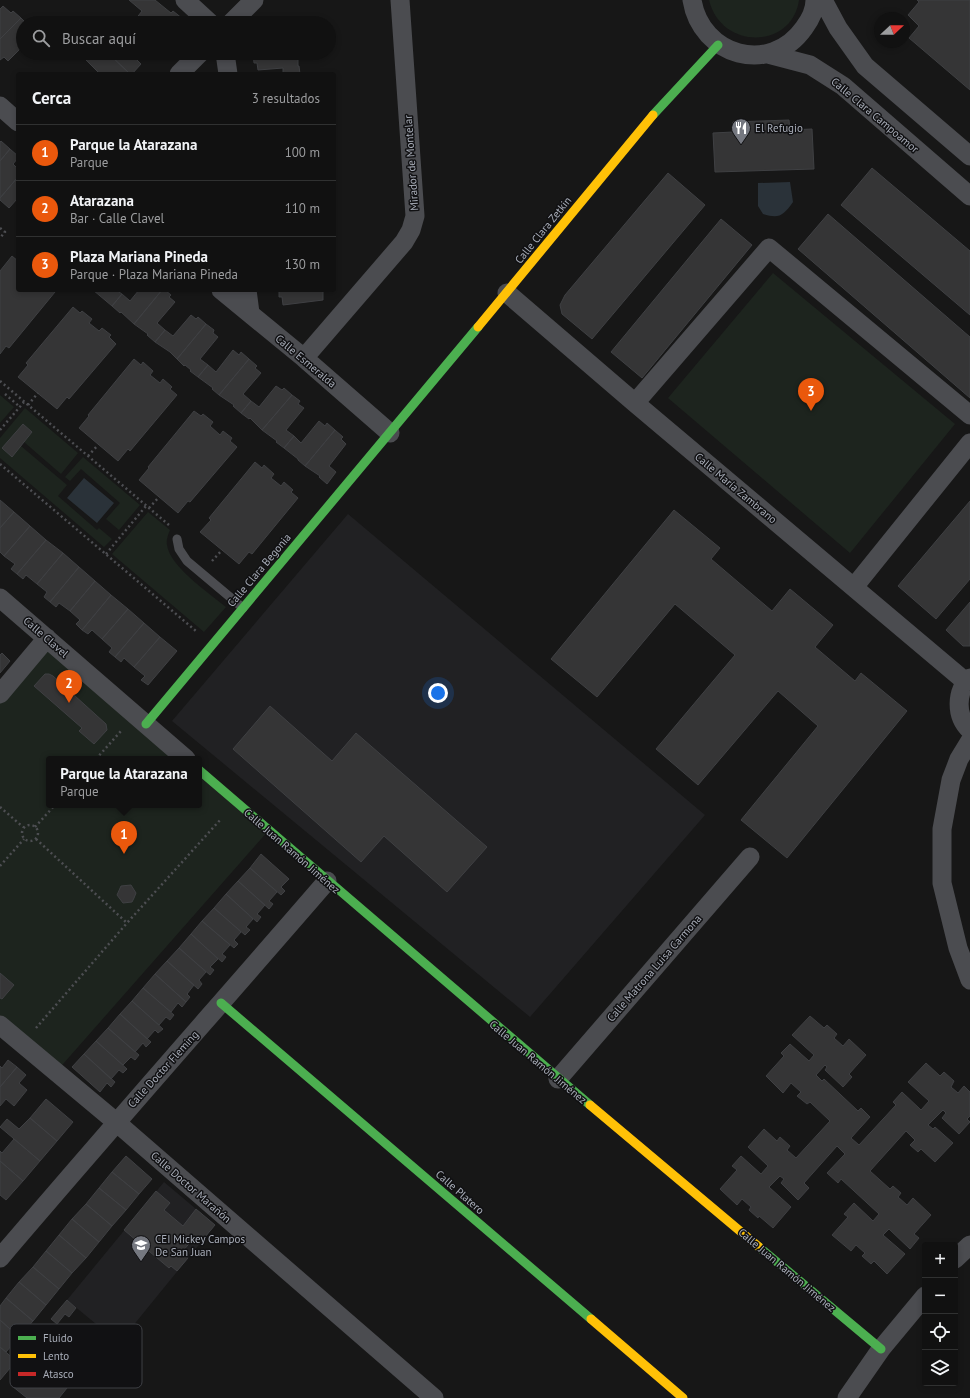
<!DOCTYPE html>
<html lang="es">
<head>
<meta charset="utf-8">
<style>
  body { margin:0; font-family:"PT Sans",sans-serif; background:#1e1f1f; color:#f1f3f6 }
  .controls { position:absolute; right:12px; bottom:12px; display:grid; overflow:hidden; border-radius:4px; box-shadow:0 2px 6px #0003 }
  .controls button { width:36px; height:36px; display:grid; place-items:center; padding:0; border:0; border-bottom:1px solid #303131; background:#111; color:#f1f3f6; font:20px sans-serif }
  .compass { position:absolute; left:874px; top:12px; width:36px; height:36px; border-radius:50%; background:#111; box-shadow:0 2px 6px #0003; rotate:68deg }
  .you { position:absolute; left:438px; top:693px; width:14px; height:14px; margin:-10px; border:3px solid #fff; border-radius:50%; background:#1a73e8; box-shadow:0 0 0 6px #1a73e833 }
  .badge { display:grid; place-items:center; width:26px; height:26px; border-radius:50%; background:#ea580c; color:#fff; font-size:13px; font-weight:700 }
  .pin { position:absolute; translate:-50% -33px; filter:drop-shadow(0 1px 2px #0008) }
  .pin::after { content:''; position:absolute; top:21px; width:14px; height:12px; background:inherit; clip-path:polygon(0 0,100% 0,50% 100%) }
  .popup { position:absolute; left:46px; top:756px; width:156px; height:52px; box-sizing:border-box; display:grid; place-content:center; border-radius:4px; background:#111; filter:drop-shadow(0 1px 3px #0005); font-size:13px; white-space:nowrap; color:#9c9d9f }
  .popup b { font-size:15px; color:#f1f3f6 }
  .popup::after { content:''; position:absolute; left:50%; top:100%; margin-left:-8px; border:8px solid transparent; border-top-color:#111 }
  .list { margin:0; padding:0; list-style:none }
  h2 { display:flex; justify-content:space-between; align-items:center; height:52px; margin:0; padding:0 16px; font-size:17px }
  h2 small { font-size:13px; font-weight:400; color:#9c9d9f }
  .list li { display:grid; grid-template-columns:26px 1fr auto; gap:12px; align-items:center; box-sizing:border-box; height:56px; padding:0 16px; border-top:1px solid #303131 }
  .list b { display:block; font-size:15px; white-space:nowrap }
  .list p { margin:0; font-size:13px; white-space:nowrap; color:#9c9d9f }
  .list em { font-size:13px; font-style:normal; color:#9c9d9f }
  .icon { flex:none; width:22px; height:22px; fill:none; stroke:currentColor; stroke-width:2; stroke-linecap:round; stroke-linejoin:round }
  .map { position:relative; flex:none; width:970px; height:1398px; overflow:hidden }
  .search { position:absolute; background:#111; box-shadow:0 2px 6px #0003; left:16px; top:16px; width:320px; height:44px; display:flex; align-items:center; gap:10px; box-sizing:border-box; padding:0 14px; border-radius:22px; color:#9c9d9f; font-size:15px }
  .panel { position:absolute; background:#111; box-shadow:0 2px 6px #0003; left:16px; top:72px; width:320px; height:220px; border-radius:4px }
  .map>svg:first-child { display:block }
  .built { fill:#212123 }
  .green { fill:#1d241e }
  .water { fill:#2a3239 }
  .building { fill:#353536; stroke:#3f4043 }
  .lines { fill:none; stroke-linecap:round; stroke-linejoin:round }
  .path { stroke:#4d4e52; stroke-width:2.5; stroke-dasharray:2 3; stroke-linecap:butt }
  .lane { stroke:#4b4c50; stroke-width:9 }
  .street { stroke:#4b4c50; stroke-width:19 }
  .fast { stroke:#4caf50; stroke-width:9 }
  .slow { stroke:#ffc107; stroke-width:9 }
  .labels { text-anchor:middle; stroke-width:3; stroke-linejoin:round; paint-order:stroke }
  .street-label { font-size:11px; fill:#a8adb8; stroke:#111113 }
  .poi-label { font-size:11px; fill:#a8adb8; stroke:#111113; text-anchor:start }
  .key { fill:#111113; stroke:#3e4045; stroke-width:1 }
  .key-label { font-size:11px; fill:#a8adb8 }
</style>
</head>
<body>
<div class="map">
<svg width="970" height="1398" viewBox="0 0 970 1398">
  <rect width="100%" height="100%" fill="#171717"/>
  <path class="built" d="M348,514L705,815L530,1017L172,721Z
    M164,1182L215,1225L119,1343L67,1300Z"/>
  <path class="green" d="M709,0H799C792,50 721,50 709,0Z
    M773,273L955,424L850,553L668,398Z
    M0,395L14,407L0,423Z
    M25,408L78,453L61,474L24,442L32,432L23,424L21,446L67,485L58,496L97,530L99,528L112,539L104,547L0,458V438Z
    M83,457L140,505L119,530L106,519L120,503L81,469L70,481L65,477Z
    M148,512L170,530C168,535 166,540 167,545C170,567 209,593 226,607L204,632L112,554Z
    M47,638L186,759H49V805H199V770L269,830L56,1072L0,1025V694Z"/>
  <path class="water" d="M790,182L793,202C783,216 779,219 763,214L758,206V183Z
    M84,478L114,503L97,523L67,498Z"/>
  <path class="building" d="M129,0H155L171,13L173,11L183,19L180,23H139L135,20L142,11Z
    M917,0H970V90L909,38L919,26L908,15L919,2Z
    M3,6L11,13L13,11L21,18L0,39V9Z
    M21,18L26,23H23V46L8,61L4,57L0,60V39Z
    M294,18V23H278V20Z
    M84,53H108L130,74H100L82,56Z
    M108,53H134L132,55L141,64L132,74H130Z
    M253,53H298V66H299L300,74H283V68L258,70L257,63H254Z
    M789,120L790,130L812,129L814,169L715,172L713,133L733,132V122Z
    M1,141L10,149L0,161V142Z
    M10,149L18,156V158L13,164L18,169V177L0,198V161Z
    M872,168L970,251V315L841,205Z
    M668,173L705,205L592,339L562,314L560,305L565,295Z
    M18,177V200L17,199L9,208L0,200V198Z
    M828,214L970,337V398L798,249Z
    M721,219L752,245L642,378L611,352Z
    M12,256L18,261V290H52L55,292L9,348L6,346L0,354V271Z
    M93,290H116L122,294L112,306Z
    M139,290H162L134,324L121,312L120,313L112,306L122,294L130,301Z
    M162,290H165L171,295L169,297L175,302L157,323L165,330L155,342L147,335L148,334L134,324Z
    M279,290H323V300L283,305L282,297H279Z
    M73,307L80,313L82,311L92,319L89,323L99,331L102,328L111,335L109,337L116,344L69,399L67,397L57,409L18,377L28,365L26,363Z
    M191,315L196,319L198,317L206,324L177,359L170,352L155,342L165,330L173,336Z
    M206,324L214,330L213,333L218,337L200,359L208,365L198,377L190,371L191,370L185,365L184,366L177,359Z
    M233,350L239,355L241,352L249,359L219,395L212,389L213,388L198,377L208,365L216,372Z
    M134,359L141,365L143,362L153,371L150,375L160,383L163,379L172,387L170,389L177,395L130,451L128,449L118,461L79,428L89,416L88,415Z
    M249,359L257,366L255,368L261,373L243,394L251,401L241,413L233,406L234,405L219,395Z
    M276,386L282,390L284,388L292,395L262,430L250,418L249,419L241,413L251,401L259,407Z
    M292,395L300,401L298,404L304,408L286,430L294,436L284,448L276,442L277,441L262,430Z
    M194,411L201,416L203,414L213,422L210,426L220,435L223,431L232,438L230,441L237,447L190,502L188,501L178,513L139,480L149,468L148,467Z
    M319,421L325,426L327,423L335,430L305,466L298,460V459L284,448L294,436L301,443Z
    M23,424L32,432L12,457L2,448Z
    M335,430L343,437L341,439L346,444L329,466L336,472L327,484L319,477L320,476L305,466Z
    M255,462L262,468L264,465L274,474L271,478L281,486L284,482L293,490L291,492L298,498L252,554L249,552L239,564L200,532L211,520L209,518Z
    M0,500L14,512L0,528Z
    M970,501V579L936,619L898,586Z
    M674,510L720,548L711,559L772,611L790,589L833,625L815,647L855,681L861,673L907,711L787,858L741,820L818,726L778,691L698,785L656,749L735,655L675,604L597,697L551,659Z
    M14,512L30,526L4,556L0,552V528Z
    M30,526L46,540L17,574L11,569L15,564L4,556Z
    M46,540L63,553L37,584L26,575L23,579L17,574Z
    M63,553L79,567L50,602L44,597L47,592L37,584Z
    M79,567L95,581L70,611L59,603L56,607L50,602Z
    M95,581L111,595L82,630L76,624L80,620L70,611Z
    M111,595L128,609L102,639L92,630L88,634L82,630Z
    M970,602V646H963L946,630Z
    M128,609L144,623L115,657L109,652L112,648L102,639Z
    M144,623L160,637L134,667L124,658L121,662L115,657Z
    M160,637L177,651L148,685L141,680L145,676L134,667Z
    M2,653L10,661L0,673V655Z
    M45,674H49L53,676L106,724L107,730L94,744L79,731L82,728L34,686Z
    M270,706L332,761L356,733L487,847L447,892L384,836L361,862L233,749Z
    M261,854L289,879L281,887L285,891L281,895L250,868Z
    M250,868L277,892L269,901L273,904L269,909L238,881Z
    M238,881L265,905L257,914L261,917L257,922L226,894Z
    M131,885L136,893L134,898L132,902L123,903L117,895L121,886Z
    M226,894L253,919L246,927L250,930L245,935L214,908Z
    M214,908L241,932L234,940L238,944L234,948L202,921Z
    M202,921L230,945L222,954L226,957L222,962L191,934Z
    M191,934L218,959L210,967L214,970L210,975L179,948Z
    M179,948L206,972L199,980L202,984L198,989L167,961Z
    M167,961L194,985L187,994L190,997L186,1002L155,974Z
    M0,973L14,985L2,999L0,998Z
    M155,974L186,1002L182,1007L178,1003L171,1012L143,988Z
    M143,988L174,1015L170,1020L166,1017L159,1025L132,1001Z
    M132,1001L163,1029L158,1033L155,1030L147,1039L120,1014Z
    M120,1014L151,1042L146,1047L143,1043L135,1052L108,1028Z
    M810,1016L824,1028L827,1025L837,1034L834,1038L843,1046L849,1039L866,1055L849,1074L852,1077L843,1087L825,1070L827,1067L825,1065L816,1075L822,1081L824,1079L858,1111L861,1108L870,1117L851,1138L859,1145L896,1105L893,1102L902,1092L921,1110L929,1101L908,1082L926,1063L940,1076L944,1072L954,1081L951,1087L958,1093L964,1086L970,1092V1116L967,1119L970,1122L959,1134L942,1118L946,1113L943,1110L928,1125L933,1129L935,1127L953,1143L935,1162L921,1149L918,1152L910,1145L915,1140L906,1131L870,1171L890,1189L893,1186L901,1193L898,1197L907,1205L913,1198L931,1215L914,1234L919,1238L910,1249L889,1229L883,1235L905,1254L887,1274L874,1261L871,1264L862,1256L865,1253L856,1245L851,1251L832,1235L848,1217L844,1214L854,1203L873,1221L879,1214L841,1179L838,1183L827,1173L845,1154L837,1146L804,1183L809,1188L798,1200L781,1183L784,1179L780,1176L769,1187L791,1207L773,1228L759,1216L758,1218L749,1210L751,1207L742,1199L737,1205L720,1189L737,1170L732,1166L741,1156L761,1174L768,1166L748,1147L764,1129L777,1141L780,1137L790,1146L787,1150L796,1158L830,1121L810,1102L807,1104L797,1096L801,1092L791,1083L783,1093L766,1076L784,1056L781,1053L790,1044L809,1061L814,1055L792,1035Z
    M108,1028L139,1055L135,1060L131,1057L123,1065L96,1041Z
    M96,1041L127,1069L123,1073L119,1070L111,1079L84,1054Z
    M84,1054L115,1082L111,1087L107,1083L100,1092L72,1067Z
    M8,1060L17,1067L0,1087V1066L2,1068Z
    M17,1067L26,1075L19,1083L27,1090L14,1106L6,1099L0,1106V1087Z
    M46,1099L73,1122L57,1141L30,1118Z
    M30,1118L57,1141L40,1161L0,1127L7,1119L19,1129Z
    M14,1139L40,1161L23,1181L0,1161V1151L2,1153Z
    M126,1156L152,1179L139,1194L112,1172Z
    M0,1161L23,1181L6,1200L0,1195Z
    M112,1172L139,1194L126,1210L99,1188Z
    M99,1188L126,1210L112,1226L86,1204Z
    M156,1191L170,1203L164,1210L183,1226L196,1209L215,1225L200,1243L194,1238L181,1253L188,1258L177,1271L171,1266L169,1268L124,1230Z
    M86,1204L112,1226L99,1242L72,1219Z
    M72,1219L99,1242L86,1258L59,1235Z
    M59,1235L86,1258L72,1273L46,1251Z
    M46,1251L72,1273L59,1289L33,1267Z
    M33,1267L59,1289L46,1305L19,1282Z
    M19,1282L46,1305L33,1321L6,1298Z
    M6,1298L33,1321L19,1337L0,1320V1306Z
    M67,1300L76,1308L69,1317L65,1314L57,1324L51,1319Z
    M0,1320L19,1337L6,1352L0,1347Z
    M53,1335L87,1363L59,1398H27L12,1386Z
    M0,1347L16,1361L0,1380Z"/>
  <g class="lines">
    <path class="path" d="M0,228L5,232L0,238
      M0,381L169,525
      M5,394L20,407
      M28,405L38,393
      M0,430L24,402
      M88,456L98,445
      M0,464L196,631
      M149,508L159,497
      M106,554L146,506
      M212,561L222,550
      M96,759L121,731
      M0,807L23,827
      M22 833a8 8 0 1 1 16 0a8 8 0 1 1-16 0Z
      M35,827L55,805
      M36,839L127,923L221,819
      M0,866L24,839
      M36,1028L127,923"/>
    <path class="lane" d="M177,539L179,549L187,561L243,608"/>
    <path class="street" d="M185,0L210,23
      M692,0C701,56 770,76 804,28C810,20 815,10 815,0
      M823,0L838,28L865,66L970,156
      M231,23L254,0
      M225,53L228,74
      M768,54L810,65L843,86L970,196
      M179,74L200,53
      M0,106L18,122
      M221,290L304,358L390,433
      M247,290L250,313
      M507,293L635,403L966,682
      M304,358L404,242L411,230L415,216L400,0
      M635,403L769,248L970,415
      M854,587L970,443
      M0,598L186,759
      M970,678C956,691 955,716 970,730
      M0,694L47,638
      M970,741L959,759L951,780L942,829V883L958,948L970,980
      M0,1025L116,1122L434,1398
      M558,1079L750,857
      M0,1258C108,1131 218,1007 327,881
      M955,1259L970,1245
      M847,1398L881,1349L925,1296"/>
    <path class="fast" d="M653,115L718,45
      M146,724L478,327
      M199,770L590,1105
      M221,1003L591,1319
      M759,1247L881,1349"/>
    <path class="slow" d="M478,327L653,115
      M590,1105L759,1247
      M591,1319L683,1398"/>
  </g>
  <defs>
    <g id="restaurant-pin" transform="scale(1)"><path d="M0 17L-7.5 6A9.5 9.5 0 1 1 7.5 6Z" fill="#757880" stroke="#111113"/><path d="M-5-6h1v4h1v-4h1v4h1v-4h1v5L-1.5 .5V6h-2V.5L-5-1ZM5-6V6H3V1.5H1.5Q1.5-4 5-6Z" fill="#fff"/></g>
    <g id="school-pin" transform="scale(1)"><path d="M0 17L-7.5 6A9.5 9.5 0 1 1 7.5 6Z" fill="#757880" stroke="#111113"/><path d="M0-5L7-2L0 1L-7-2ZM-4 1L0 2.5L4 1V4Q0 6-4 4Z" fill="#fff"/></g>
  </defs>
  <g fill-rule="evenodd">
    <use href="#restaurant-pin" x="741" y="128"/>
    <use href="#school-pin" x="141" y="1245"/>
  </g>
  <g class="labels">
    <g class="street-label">
      <text transform="translate(875 115) rotate(40)" y="4">Calle Clara Campoamor</text>
      <text transform="translate(411 163) rotate(-94)" y="4">Mirador de Montelar</text>
      <text transform="translate(543 230) rotate(-51)" y="4">Calle Clara Zetkin</text>
      <text transform="translate(306 361) rotate(40)" y="4">Calle Esmeralda</text>
      <text transform="translate(736 488) rotate(40)" y="4">Calle María Zambrano</text>
      <text transform="translate(259 570) rotate(-50)" y="4">Calle Clara Begonia</text>
      <text transform="translate(46 637) rotate(41)" y="4">Calle Clavel</text>
      <text transform="translate(292 851) rotate(41)" y="4">Calle Juan Ramón Jiménez</text>
      <text transform="translate(654 968) rotate(-49)" y="4">Calle Matrona Luisa Carmona</text>
      <text transform="translate(538 1062) rotate(40)" y="4">Calle Juan Ramón Jiménez</text>
      <text transform="translate(163 1069) rotate(-48)" y="4">Calle Doctor Fleming</text>
      <text transform="translate(191 1187) rotate(41)" y="4">Calle Doctor Marañón</text>
      <text transform="translate(460 1192) rotate(41)" y="4">Calle Platero</text>
      <text transform="translate(787 1270) rotate(40)" y="4">Calle Juan Ramón Jiménez</text>
    </g>
    <g class="poi-label">
      <text x="755" y="132">El Refugio</text>
      <text x="155" y="1243">CEI Mickey Campos<tspan x="155" dy="13">De San Juan</tspan></text>
    </g>
  </g>
  <rect x="10" y="1324" width="132" height="64" rx="6" class="key"/>
  <rect x="18" y="1336" width="18" height="4" fill="#4caf50"/>
  <rect x="18" y="1354" width="18" height="4" fill="#ffc107"/>
  <rect x="18" y="1372" width="18" height="4" fill="#c62828"/>
  <g class="key-label">
    <text x="43" y="1342">Fluido</text>
    <text x="43" y="1360">Lento</text>
    <text x="43" y="1378">Atasco</text>
  </g>
</svg>
<div class="controls">
<button>+</button>
<button>−</button>
<button><svg class="icon" aria-label="locate" viewBox="0 0 24 24"><circle cx="12" cy="12" r="6"/><path d="M12 2v4M12 18v4M2 12h4M18 12h4"/></svg></button>
<button><svg class="icon" aria-label="layers" viewBox="0 0 24 24"><path d="M12 4l9 5-9 5-9-5zM3 14l9 5 9-5"/></svg></button>
</div>
<svg class="compass" viewBox="-18 -18 36 36"><path d="M0-13l5 13h-10z" fill="#e53935"/><path d="M0 13l5-13h-10z" fill="#9c9d9f"/></svg>
<div class="you"></div>
<div class="pin badge" style="left:124px;top:854px">1</div>
<div class="popup"><b>Parque la Atarazana</b>Parque</div>
<div class="pin badge" style="left:69px;top:703px">2</div>
<div class="pin badge" style="left:811px;top:411px">3</div>
<div class="search"><svg class="icon" aria-label="search" viewBox="0 0 24 24"><circle cx="10" cy="10" r="6"/><path d="M15 15l6 6"/></svg>Buscar aquí</div>
<section class="panel">
<h2>Cerca<small>3 resultados</small></h2>
<ul class="list">
<li><span class="badge">1</span><div><b>Parque la Atarazana</b><p>Parque</p></div><em>100 m</em></li>
<li><span class="badge">2</span><div><b>Atarazana</b><p>Bar · Calle Clavel</p></div><em>110 m</em></li>
<li><span class="badge">3</span><div><b>Plaza Mariana Pineda</b><p>Parque · Plaza Mariana Pineda</p></div><em>130 m</em></li>
</ul>
</section>
</div>
</body>
</html>
